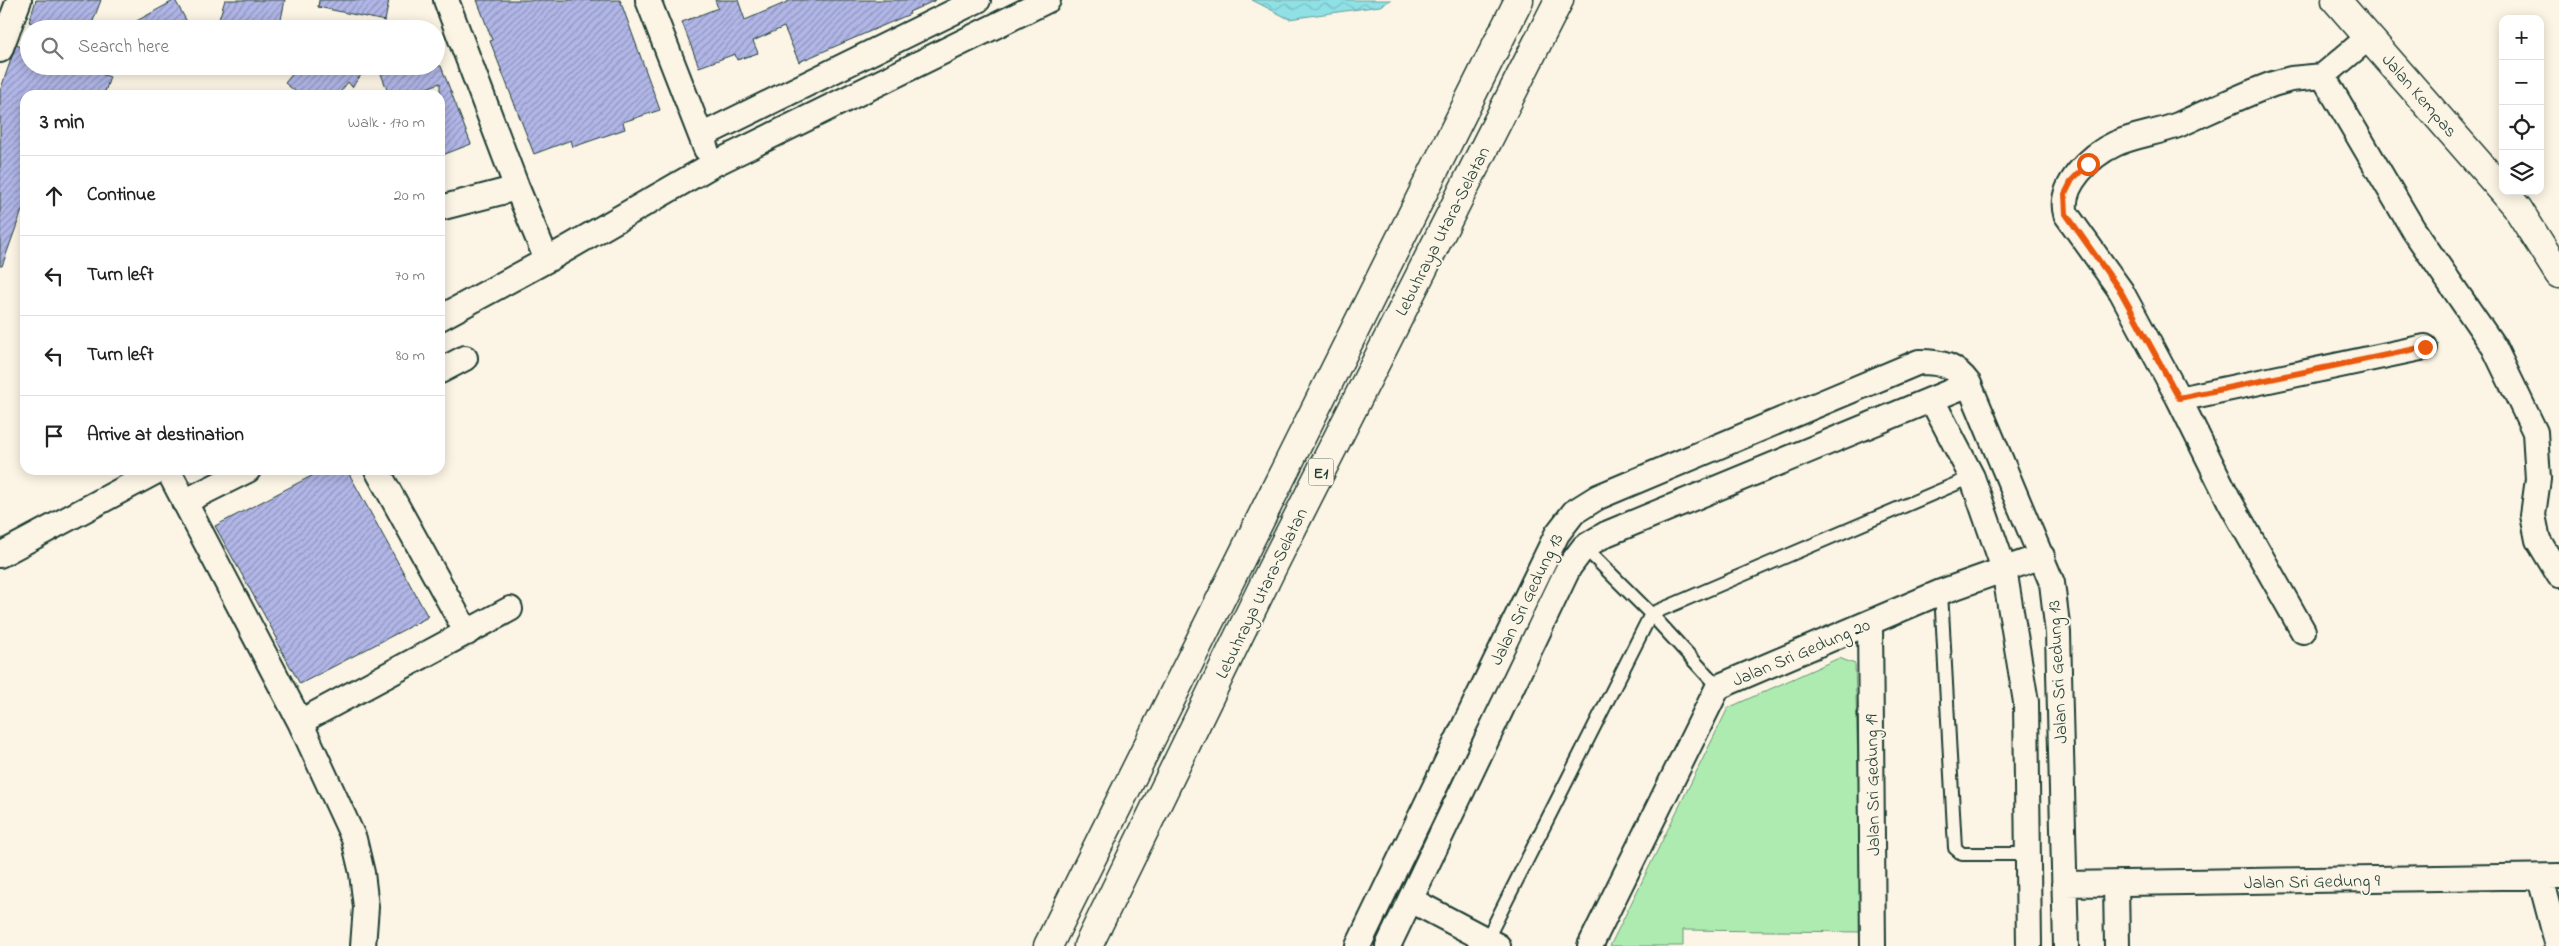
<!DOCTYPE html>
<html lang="en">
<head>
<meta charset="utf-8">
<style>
  body { margin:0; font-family:"Indie Flower",sans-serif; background:#f2f2f2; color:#222 }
  .controls { position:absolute; right:15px; top:15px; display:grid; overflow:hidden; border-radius:10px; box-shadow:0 2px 12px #0003 }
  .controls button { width:45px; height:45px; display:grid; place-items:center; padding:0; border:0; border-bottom:1px solid #e0e0e0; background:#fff; color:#222; font:25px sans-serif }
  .stop { position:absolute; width:15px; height:15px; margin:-11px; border:4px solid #ea580c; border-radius:50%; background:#fff }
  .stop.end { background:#ea580c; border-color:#fff; box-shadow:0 1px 5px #0008 }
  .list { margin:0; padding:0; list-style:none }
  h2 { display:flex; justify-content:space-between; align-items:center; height:65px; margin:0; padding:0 20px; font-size:21px }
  h2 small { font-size:16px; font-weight:400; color:#767676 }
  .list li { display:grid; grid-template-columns:32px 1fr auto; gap:15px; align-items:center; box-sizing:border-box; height:80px; padding:0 20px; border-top:1px solid #e0e0e0 }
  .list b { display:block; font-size:19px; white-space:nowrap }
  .list em { font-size:16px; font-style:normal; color:#767676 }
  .icon { flex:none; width:28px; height:28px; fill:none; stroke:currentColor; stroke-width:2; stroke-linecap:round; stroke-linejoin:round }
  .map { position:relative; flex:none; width:2559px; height:946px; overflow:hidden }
  .search { position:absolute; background:#fff; box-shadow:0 2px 12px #0003; left:20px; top:20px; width:425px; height:55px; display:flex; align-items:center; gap:12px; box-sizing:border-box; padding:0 18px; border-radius:28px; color:#767676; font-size:19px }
  .panel { position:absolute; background:#fff; box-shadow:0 2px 12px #0003; left:20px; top:90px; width:425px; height:385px; border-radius:15px }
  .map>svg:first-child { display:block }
  .green { fill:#aeebb1; stroke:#669472 }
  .water { fill:url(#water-waves); stroke:#629f9f }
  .building { fill:url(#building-hatch); stroke:#1f3d34 }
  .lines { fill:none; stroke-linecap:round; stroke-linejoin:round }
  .lane-casing { stroke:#1f3d34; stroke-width:16 }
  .street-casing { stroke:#1f3d34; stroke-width:28 }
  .secondary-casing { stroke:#1f3d34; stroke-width:31 }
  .highway-casing { stroke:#1f3d34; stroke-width:31 }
  .lane { stroke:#fcf5e5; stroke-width:12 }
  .street { stroke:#fcf5e5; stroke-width:24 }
  .secondary { stroke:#fcf5e5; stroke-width:28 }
  .highway { stroke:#fcf5e5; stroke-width:28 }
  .route { stroke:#ea580c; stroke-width:6 }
  .labels { text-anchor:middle; stroke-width:4; stroke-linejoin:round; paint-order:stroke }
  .shield { fill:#fcf5e5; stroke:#617469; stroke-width:1 }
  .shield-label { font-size:16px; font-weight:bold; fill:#1f3d34 }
  .street-label { font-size:18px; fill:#1f3d34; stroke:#fcf5e5 }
</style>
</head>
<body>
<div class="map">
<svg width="2559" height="946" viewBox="0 0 2559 946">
  <defs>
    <pattern id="water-waves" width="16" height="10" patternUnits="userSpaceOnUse" patternTransform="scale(1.25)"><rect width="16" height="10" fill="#8fe1e6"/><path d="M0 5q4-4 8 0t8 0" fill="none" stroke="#7bc2c6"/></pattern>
    <pattern id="building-hatch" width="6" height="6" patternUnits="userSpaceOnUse" patternTransform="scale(1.25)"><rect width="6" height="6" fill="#b1b6e7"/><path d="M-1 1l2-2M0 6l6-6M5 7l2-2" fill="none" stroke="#8f95bc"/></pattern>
  </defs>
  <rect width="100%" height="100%" fill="#fcf5e5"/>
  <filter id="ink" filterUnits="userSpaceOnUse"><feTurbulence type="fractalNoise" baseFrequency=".02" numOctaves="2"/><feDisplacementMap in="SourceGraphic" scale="10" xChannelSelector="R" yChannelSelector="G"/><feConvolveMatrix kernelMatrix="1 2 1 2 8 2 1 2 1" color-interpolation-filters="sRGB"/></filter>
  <g filter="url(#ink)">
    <path class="green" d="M1839,658L1855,664L1863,932L1683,930V946H1610L1728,708Z"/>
    <path class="water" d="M1252,0H1391L1380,6L1289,19Z"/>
    <path class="building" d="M36,0H101L90,29H49L29,22Z
      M175,0L191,29H122Z
      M225,0H285L279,29H216Z
      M319,0H389L385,21L318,7Z
      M477,0H620L660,110L623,122L625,129L573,147L571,140L534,154L490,41L492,40Z
      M715,0H738L745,20L792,0H936L909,12L910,14L799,62L784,27L753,41L758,53L737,60L735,54L699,67L682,22L718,8Z
      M16,45L29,50V66H80L110,77L104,95H25V202L2,266H0V91Z
      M299,66H368L352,87L348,82L338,95H300L285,83Z
      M378,66H441L471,144L440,156V83L408,95H389Z
      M323,470H347L428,617L300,684L276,641L278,640L215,526Z"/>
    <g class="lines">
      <g class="lane-casing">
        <path id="lane" d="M1584,547L1651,614L1718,687
          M1941,592L1955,848L1962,854H2028
          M1485,943L1651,614L1972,477"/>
      </g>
      <g class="street-casing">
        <path id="street" d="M446,0L517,188L547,260
          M648,0L706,149
          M0,50L19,0
          M2323,76L2413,229L2494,347L2535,432L2538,479L2533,515L2538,540L2559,575
          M701,136L978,0
          M440,208L517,188
          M440,318L547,260L712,165L1048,0
          M440,371L465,358
          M2179,399L2425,347
          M1932,400L1972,477L2004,569L2026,702L2029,946
          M168,470L300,722L354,839L362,873L366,907L363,946
          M377,470L467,633
          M184,502L248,470
          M0,555L159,470
          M1870,623L1873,946
          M2303,631L2230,502L2179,399L2121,291L2066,214C2058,186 2091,155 2115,144C2135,135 2157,133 2178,125C2210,111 2240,96 2273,84L2291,79L2323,76L2369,37
          M300,722L510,609
          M2540,878L2558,946
          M2064,884L2559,876
          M2116,884L2117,946
          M1411,900L1498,946
          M1358,946L1557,534L1574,512L1598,497L1919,362C1942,362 1955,365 1969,384L2052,583L2058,633L2066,946
          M1388,946L1569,567L1584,547L1606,534L1969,384
          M1590,946L1718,687L1941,592L2042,556"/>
      </g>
      <g class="secondary-casing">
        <path id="secondary" d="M2336,0L2503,191
          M2503,191L2518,209L2559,274"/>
      </g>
      <g class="highway-casing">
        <path id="highway" d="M1048,946L1519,0
          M1088,946L1270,572L1559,0"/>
      </g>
      <use href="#lane" class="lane"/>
      <use href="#street" class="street"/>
      <use href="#secondary" class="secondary"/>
      <use href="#highway" class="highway"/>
    </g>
  </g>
  <g class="lines" filter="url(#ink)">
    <path class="route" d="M2088,164L2072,180L2065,194L2066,214L2121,292L2179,398L2425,347"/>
  </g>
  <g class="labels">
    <rect class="shield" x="1308.5" y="458.5" width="25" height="27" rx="4"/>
    <g class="shield-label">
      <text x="1321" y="478">E1</text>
    </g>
    <g class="street-label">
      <text transform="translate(2420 95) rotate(49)" y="6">Jalan Kempas</text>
      <text transform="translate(1442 231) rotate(-63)" y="6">Lebuhraya Utara–Selatan</text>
      <text transform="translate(1261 593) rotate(-64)" y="6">Lebuhraya Utara–Selatan</text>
      <text transform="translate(1526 599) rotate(-64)" y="6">Jalan Sri Gedung 13</text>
      <text transform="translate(1801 652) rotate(-23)" y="6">Jalan Sri Gedung 20</text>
      <text transform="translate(2057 672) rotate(-93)" y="6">Jalan Sri Gedung 13</text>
      <text transform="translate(1872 785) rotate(-91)" y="6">Jalan Sri Gedung 19</text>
      <text transform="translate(2312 881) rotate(-1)" y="6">Jalan Sri Gedung 9</text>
    </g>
  </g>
</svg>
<div class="controls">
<button>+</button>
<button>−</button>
<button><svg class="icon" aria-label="locate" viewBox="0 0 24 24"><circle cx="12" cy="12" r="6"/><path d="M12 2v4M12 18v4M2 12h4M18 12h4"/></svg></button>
<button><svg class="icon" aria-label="layers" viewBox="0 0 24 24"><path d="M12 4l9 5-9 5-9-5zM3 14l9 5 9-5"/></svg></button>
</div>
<div class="stop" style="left:2088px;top:164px"></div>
<div class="stop end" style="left:2425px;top:347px"></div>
<div class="search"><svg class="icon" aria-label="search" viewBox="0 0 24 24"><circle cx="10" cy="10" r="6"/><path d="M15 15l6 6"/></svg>Search here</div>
<section class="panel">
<h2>3 min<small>Walk · 170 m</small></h2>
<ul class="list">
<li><svg class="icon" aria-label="ahead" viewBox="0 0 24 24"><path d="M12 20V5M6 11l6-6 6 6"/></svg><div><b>Continue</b></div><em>20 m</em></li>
<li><svg class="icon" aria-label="left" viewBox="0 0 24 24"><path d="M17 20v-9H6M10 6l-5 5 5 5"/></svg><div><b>Turn left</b></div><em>70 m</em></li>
<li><svg class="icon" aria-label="left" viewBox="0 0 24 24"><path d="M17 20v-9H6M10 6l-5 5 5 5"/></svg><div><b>Turn left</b></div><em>80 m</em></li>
<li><svg class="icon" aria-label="arrive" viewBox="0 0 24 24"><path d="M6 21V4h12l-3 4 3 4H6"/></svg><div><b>Arrive at destination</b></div></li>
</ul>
</section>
</div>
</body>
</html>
